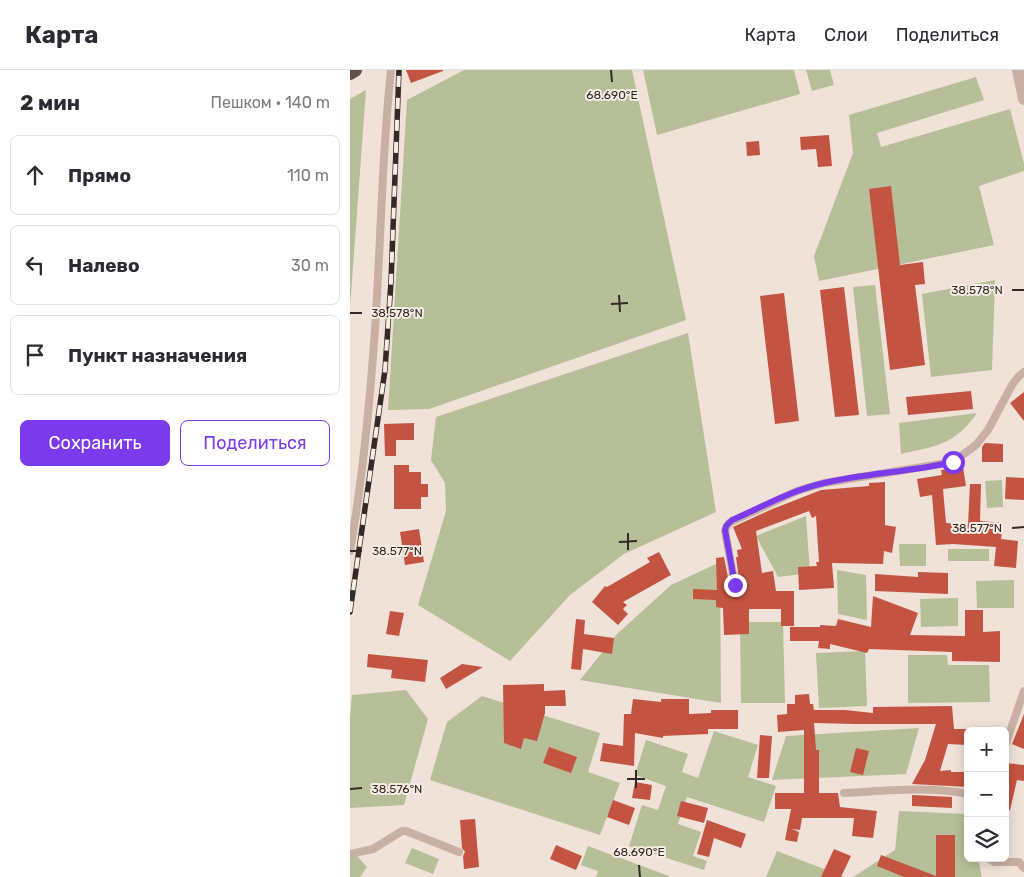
<!DOCTYPE html>
<html lang="ru">
<head>
<meta charset="utf-8">
<style>
  body { margin:0; font-family:Rubik,sans-serif; background:#f2f2f3; color:#2b2b33 }
  .controls { position:absolute; right:15px; bottom:15px; display:grid; overflow:hidden; border-radius:8px; box-shadow:0 2px 12px #0003 }
  .controls button { width:45px; height:45px; display:grid; place-items:center; padding:0; border:0; border-bottom:1px solid #e1e1e2; background:#fff; color:#2b2b33; font:25px sans-serif }
  .stop { position:absolute; width:15px; height:15px; margin:-11px; border:4px solid #7c3aed; border-radius:50%; background:#fff }
  .stop.end { background:#7c3aed; border-color:#fff; box-shadow:0 1px 5px #0008 }
  .list { margin:0; padding:0; list-style:none }
  h2 { display:flex; justify-content:space-between; align-items:center; height:65px; margin:0; padding:0 20px; font-size:21px }
  h2 small { font-size:16px; font-weight:400; color:#7c7c81 }
  .list li { display:grid; grid-template-columns:32px 1fr auto; gap:15px; align-items:center; box-sizing:border-box; height:80px; margin:0 10px 10px; padding:0 10px; border:1px solid #e1e1e2; border-radius:8px }
  .list b { display:block; font-size:19px; white-space:nowrap }
  .list em { font-size:16px; font-style:normal; color:#7c7c81 }
  .actions { display:flex; gap:10px; padding:15px 20px }
  .actions a { flex:1; padding:11px 0; border:1px solid #7c3aed; border-radius:8px; text-align:center; font-size:18px; color:#7c3aed }
  .actions .main { background:#7c3aed; color:#fff }
  .icon { flex:none; width:28px; height:28px; fill:none; stroke:currentColor; stroke-width:2; stroke-linecap:round; stroke-linejoin:round }
  .map { position:relative; flex:none; width:674px; height:807px; overflow:hidden }
  header { display:flex; align-items:center; gap:30px; box-sizing:border-box; height:70px; padding:0 25px; background:#fff; border-bottom:1px solid #e1e1e2 }
  header strong { font-size:24px }
  nav { display:flex; gap:28px; margin-inline-start:auto; font-size:18px }
  main { display:flex }
  aside { flex:1; background:#fff }
  .map>svg:first-child { display:block }
  .green { fill:#b6bf98 }
  .building { fill:#c45442 }
  .lines { fill:none; stroke-linecap:round; stroke-linejoin:round }
  .service { stroke:#c8b1a4; stroke-width:8 }
  .tertiary { stroke:#c8b1a4; stroke-width:12 }
  .trunk { stroke:#64504a; stroke-width:14 }
  .rail-casing { stroke:#332926; stroke-width:5.5 }
  .rail { stroke:#f8ede4; stroke-width:4; stroke-dasharray:11; stroke-linecap:butt }
  .route { stroke:#7c3aed; stroke-width:6 }
  .ticks { fill:none; stroke:#332926; stroke-width:2 }
  .ticks-label { font-size:12px; text-anchor:middle; fill:#332926; stroke:#f8ede4; stroke-width:4; stroke-linejoin:round; paint-order:stroke }
</style>
</head>
<body>
<header>
<strong>Карта</strong>
<nav><a>Карта</a><a>Слои</a><a>Поделиться</a></nav>
</header>
<main>
<aside>
<h2>2 мин<small>Пешком · 140 m</small></h2>
<ul class="list">
<li><svg class="icon" aria-label="ahead" viewBox="0 0 24 24"><path d="M12 20V5M6 11l6-6 6 6"/></svg><div><b>Прямо</b></div><em>110 m</em></li>
<li><svg class="icon" aria-label="left" viewBox="0 0 24 24"><path d="M17 20v-9H6M10 6l-5 5 5 5"/></svg><div><b>Налево</b></div><em>30 m</em></li>
<li><svg class="icon" aria-label="arrive" viewBox="0 0 24 24"><path d="M6 21V4h12l-3 4 3 4H6"/></svg><div><b>Пункт назначения</b></div></li>
</ul>
<div class="actions"><a class="main">Сохранить</a><a>Поделиться</a></div>
</aside>
<div class="map">
<svg width="674" height="807" viewBox="0 0 674 807">
  <rect width="100%" height="100%" fill="#f0e2d8"/>
  <path class="green" d="M114,0H282L336,250L79,339L38,340L57,30Z
    M293,0H444L450,24L307,65Z
    M456,0H480L484,15L462,21Z
    M626,7L634,30L527,63L531,77L660,39L674,94V101L629,116L644,175L469,211L464,186L503,83L499,45Z
    M16,20L0,238V29Z
    M645,210L642,300L581,307L572,224Z
    M525,215L540,344L517,346L503,217Z
    M338,263L366,442L274,484L220,525L160,591L68,535L96,441L95,413L81,390L86,347Z
    M627,343C605,375 586,376 551,384L549,353Z
    M652,410L653,437L637,438L635,411Z
    M456,446L460,503L428,507L406,466Z
    M549,474H576V496H550Z
    M598,479H639V491H598Z
    M370,492L371,633L230,610L267,564L321,515Z
    M487,500L516,505L517,550L488,544Z
    M664,510V538H627L626,511Z
    M608,528V556L571,557L570,529Z
    M390,552H433L435,633H391Z
    M515,581L517,636L469,638L466,583Z
    M558,585H597L598,595H639L640,632L558,633Z
    M56,620L78,649L54,735L0,738V648L2,625Z
    M132,626L250,663L238,702L270,713L250,765L80,710L97,652Z
    M569,658L556,704L422,710L436,666Z
    M364,661L408,675L398,707L426,716L414,752L337,727L328,754L351,762L343,786L357,791L354,800L279,776L292,735L308,740L316,716L285,705L296,670L338,684L332,702L348,708Z
    M549,741L618,744V788H628L632,807H503L545,780Z
    M238,776L319,806V807H246L248,801L231,795Z
    M62,778L89,789L83,804L55,793Z
    M427,781L495,807H416Z
    M5,784L17,797L10,807H0V785Z"/>
  <path class="building" d="M56,0H93V1L61,13Z
    M479,65L482,96L468,97L466,79L451,80L450,67Z
    M409,71L410,85L397,86L396,72Z
    M541,116L550,195L573,192L575,214L565,215L575,295L540,300L519,119Z
    M494,217L509,345L485,347L470,220Z
    M434,223L449,351L425,354L410,226Z
    M621,321L623,339L558,345L556,327Z
    M674,322V351L660,333Z
    M64,353V370H46V386H35L34,354Z
    M635,373L653,374V392H632V377Z
    M44,395H59V402H71V414H78V427H71V439H44Z
    M613,397L616,416L593,419L596,453L618,455L620,414H631L630,451L653,453L651,469L668,471L666,498L644,496L646,477L603,474L586,475L582,425L570,427L567,409L592,405L591,400Z
    M656,407L674,408V430L655,429Z
    M535,412V455L546,457L542,483L534,481L533,494L482,493L484,518L449,520L448,497L467,496L466,492H469L466,446L462,448L459,441L406,461L412,503L423,501L426,521H444V556H431V539H399V564L374,565L373,538L366,537V530L343,529V519L367,520L366,488L374,487L380,518L386,521L390,517L386,487H388L387,480L392,479L383,457L420,440L471,420L519,416V413Z
    M69,459L74,492L55,495L50,462Z
    M309,482L321,505L273,532L277,535L273,539L278,544L268,555L242,532L255,516L257,517L300,492L297,488Z
    M568,502L598,503V524L525,521V504L568,507Z
    M523,526L568,543L560,565L615,566V540H633V562L650,561V592L602,591V582L519,579L517,583L480,574V579L468,578L469,571H440V557H470V555L486,556L488,549L521,557Z
    M40,541L54,543L49,566L36,564Z
    M226,549L235,550L234,564L264,568L262,584L233,579L231,600L221,599Z
    M18,584L78,590L75,612L41,608L42,600L17,597Z
    M112,594L133,597L96,619L90,608Z
    M194,614V621L215,620L216,636H195V643L187,671L174,668L171,679L154,673L153,615Z
    M459,624L460,634H463L464,640H495L523,643V637L602,636L604,659H618V675L598,674L590,701L601,700V702H618V717L562,714L575,690L586,654H505L464,653L466,680H469V723H488L490,737L527,741L523,768L502,766L504,748H452L450,760L442,759L449,762L447,772L435,770L441,739H425V723H454V660L428,662L427,645L437,644V634H445V625Z
    M283,629L311,632V629H339V644L361,643V640H388V659H358V664L313,666V668L285,663L284,696L250,691L253,673L273,676L274,644H281Z
    M674,644V679L662,674Z
    M410,665L422,666L419,708H407Z
    M199,677L227,687L221,703L193,693Z
    M506,678L519,681L513,705L500,702Z
    M655,693L674,695V711L667,710L660,740H655Z
    M285,712L302,715L300,730L282,728Z
    M562,725L602,727V738L562,736Z
    M263,730L285,738L279,755L257,747Z
    M331,731L358,738L354,753L327,746Z
    M125,749L129,797L114,799L113,786L115,782L112,778L110,750Z
    M357,750L396,764L391,778L364,768L359,787L347,784Z
    M586,765H605V807H554L527,796L531,785L586,806Z
    M206,775L232,786L226,800L200,789Z
    M484,779L501,786L491,807H471Z"/>
  <g class="lines">
    <path class="service" d="M0,481C12,412 19,342 24,273C31,182 31,91 41,0
      M385,515L375,461L379,453L447,421L474,413L603,392L626,375L638,360L662,315L669,306L674,302
      M655,676L674,621
      M494,723C535,721 577,716 618,724
      M0,784L23,779L52,761H56L109,782
      M638,788L644,792H669L674,798"/>
    <path class="tertiary" d="M668,0L674,29"/>
    <path class="trunk" d="M0,3L5,0"/>
    <g class="rail-casing">
      <path id="rail" d="M0,542L35,300L41,212L49,0"/>
    </g>
    <use href="#rail" class="rail"/>
  </g>
  <g class="lines">
    <path class="route" d="M385,515L375,460L376,456L382,450C412,437 442,420 474,413C517,403 561,402 603,392"/>
  </g>
  <path class="ticks" d="M261,0L262,12M662,220H674M269,225L270,242M261,234L278,233M0,243H12M662,458L674,457M278,463V480M269,472L287,471M0,481H12M286,700V718M277,709H295M0,719L12,718M289,795L290,807"/>
  <g class="ticks-label">
    <text x="262" y="29">68.690°E</text>
    <text x="627" y="224">38.578°N</text>
    <text x="47" y="247">38.578°N</text>
    <text x="627" y="462">38.577°N</text>
    <text x="47" y="485">38.577°N</text>
    <text x="47" y="723">38.576°N</text>
    <text x="289" y="786">68.690°E</text>
  </g>
</svg>
<div class="controls">
<button>+</button>
<button>−</button>
<button><svg class="icon" aria-label="layers" viewBox="0 0 24 24"><path d="M12 4l9 5-9 5-9-5zM3 14l9 5 9-5"/></svg></button>
</div>
<div class="stop" style="left:603px;top:392px"></div>
<div class="stop end" style="left:385px;top:515px"></div>
</div>
</main>
</body>
</html>
